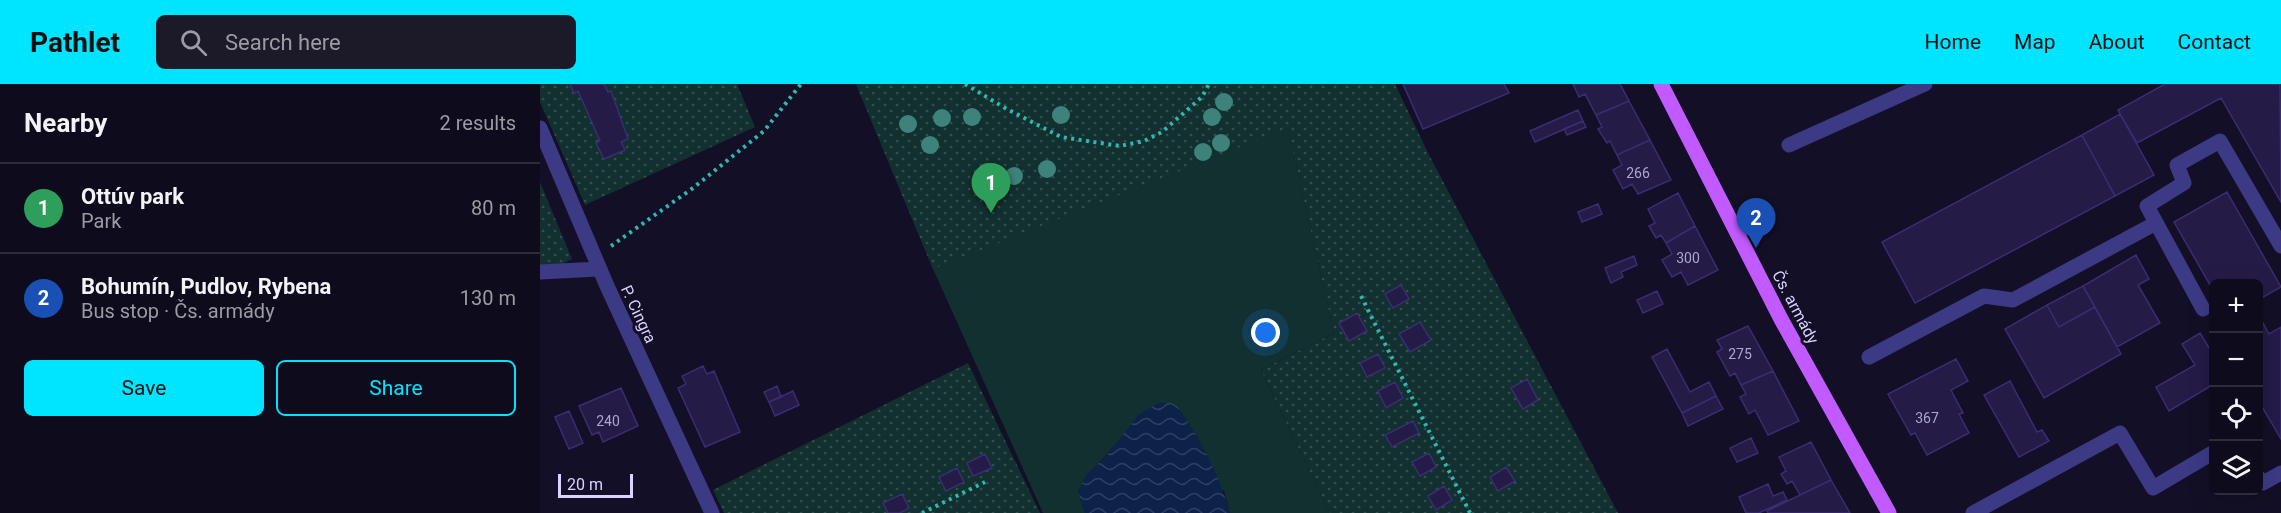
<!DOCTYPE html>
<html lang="en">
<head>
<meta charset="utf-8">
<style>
  body { margin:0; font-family:Roboto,sans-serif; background:#1c1929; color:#f1f3f6 }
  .controls { position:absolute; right:18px; bottom:18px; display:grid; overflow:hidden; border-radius:9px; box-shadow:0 6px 24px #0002 }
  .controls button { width:54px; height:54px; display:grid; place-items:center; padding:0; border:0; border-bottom:2px solid #2e2b3b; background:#0e0b1c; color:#f1f3f6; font:30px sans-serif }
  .scale { position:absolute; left:18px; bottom:15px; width:75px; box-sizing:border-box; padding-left:6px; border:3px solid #d9d4ff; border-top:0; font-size:16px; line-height:21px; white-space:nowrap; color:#d9d4ff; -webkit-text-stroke:4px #130f26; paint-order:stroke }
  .you { position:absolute; left:726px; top:249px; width:21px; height:21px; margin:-15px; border:4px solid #fff; border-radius:50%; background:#1a73e8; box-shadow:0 0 0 9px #1a73e833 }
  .badge { display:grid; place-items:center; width:39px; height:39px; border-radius:50%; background:#00e5ff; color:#fff; font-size:20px; font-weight:700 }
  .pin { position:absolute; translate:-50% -50px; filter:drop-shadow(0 2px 3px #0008) }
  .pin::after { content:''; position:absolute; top:32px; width:21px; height:18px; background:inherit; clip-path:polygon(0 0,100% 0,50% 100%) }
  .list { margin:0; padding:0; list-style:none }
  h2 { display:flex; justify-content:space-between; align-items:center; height:78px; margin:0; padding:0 24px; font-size:26px }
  h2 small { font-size:20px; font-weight:400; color:#9b9ba3 }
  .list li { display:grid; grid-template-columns:39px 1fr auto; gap:18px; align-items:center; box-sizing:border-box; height:90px; padding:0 24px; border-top:2px solid #2e2b3b }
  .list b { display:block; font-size:22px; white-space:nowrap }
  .list p { margin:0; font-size:20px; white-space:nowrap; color:#9b9ba3 }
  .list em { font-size:20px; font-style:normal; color:#9b9ba3 }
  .actions { display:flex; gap:12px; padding:18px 24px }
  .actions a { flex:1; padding:14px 0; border:2px solid #00e5ff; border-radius:9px; text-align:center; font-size:21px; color:#00e5ff }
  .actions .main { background:#00e5ff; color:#111 }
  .icon { flex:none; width:33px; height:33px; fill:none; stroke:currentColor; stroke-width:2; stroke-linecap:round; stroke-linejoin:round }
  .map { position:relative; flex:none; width:1741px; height:429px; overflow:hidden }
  header { display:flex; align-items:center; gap:36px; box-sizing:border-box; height:84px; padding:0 30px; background:#00e5ff; color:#111 }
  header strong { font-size:28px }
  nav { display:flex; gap:33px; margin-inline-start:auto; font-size:21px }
  .search { width:420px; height:54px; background:#1c1929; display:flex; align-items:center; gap:15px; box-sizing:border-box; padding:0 21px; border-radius:9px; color:#9b9ba3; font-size:22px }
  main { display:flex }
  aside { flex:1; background:#0e0b1c }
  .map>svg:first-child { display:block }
  .grass { fill:#12302f }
  .park { fill:url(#park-dots) }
  .water { fill:url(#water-waves) }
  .building { fill:#241b47; stroke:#3b2d73; stroke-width:1.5 }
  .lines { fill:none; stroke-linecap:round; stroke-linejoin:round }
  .path { stroke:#2fb8b0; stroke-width:4; stroke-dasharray:3 4.5; stroke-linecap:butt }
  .minor { stroke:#3d3a85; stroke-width:15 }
  .major { stroke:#c25bff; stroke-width:15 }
  .tree { fill:#3d827b }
  .labels { text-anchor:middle; stroke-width:6; stroke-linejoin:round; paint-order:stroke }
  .number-label { font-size:14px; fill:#aca6d1 }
  .street-label { font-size:16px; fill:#d9d4ff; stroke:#130f26 }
</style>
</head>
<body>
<header>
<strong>Pathlet</strong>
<div class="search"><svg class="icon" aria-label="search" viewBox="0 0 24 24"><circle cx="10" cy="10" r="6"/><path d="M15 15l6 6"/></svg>Search here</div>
<nav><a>Home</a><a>Map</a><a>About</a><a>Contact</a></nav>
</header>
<main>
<aside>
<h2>Nearby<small>2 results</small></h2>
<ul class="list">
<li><span class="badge" style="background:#2e9e5b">1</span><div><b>Ottúv park</b><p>Park</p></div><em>80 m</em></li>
<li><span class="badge" style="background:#1a4fb4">2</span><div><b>Bohumín, Pudlov, Rybena</b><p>Bus stop · Čs. armády</p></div><em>130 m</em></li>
</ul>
<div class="actions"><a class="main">Save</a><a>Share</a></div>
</aside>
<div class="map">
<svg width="1741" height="429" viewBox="0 0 1741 429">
  <defs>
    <pattern id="park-dots" width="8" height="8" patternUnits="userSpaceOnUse" patternTransform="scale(1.5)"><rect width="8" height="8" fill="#12302f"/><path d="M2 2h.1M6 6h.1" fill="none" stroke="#344d4e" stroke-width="1.8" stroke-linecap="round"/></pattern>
    <pattern id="water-waves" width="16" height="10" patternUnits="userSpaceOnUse" patternTransform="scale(1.5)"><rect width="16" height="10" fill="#0c2248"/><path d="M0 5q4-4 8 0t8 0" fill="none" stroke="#2f4163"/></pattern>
  </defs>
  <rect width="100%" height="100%" fill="#130f26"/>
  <path class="grass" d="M316,0H418L748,43L794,249L721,286L790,429H690L684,407L582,353C567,372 548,386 538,408L545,429H503L393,185Z"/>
  <path class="park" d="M0,0H197L215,43L45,121L0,18Z
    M316,0H855L888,69L1078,429H790L721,286L794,249L748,44L393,185Z
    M0,98L32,175L19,182H0Z
    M428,279L500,429H184L173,406Z"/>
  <path class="water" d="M619,319H632L637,322C661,355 679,390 690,429H545L538,408L546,391L566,372L599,330Z"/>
  <path class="building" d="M30,0H64L68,8L71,7L88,55L81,58L85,66L64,75L56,59L60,57L38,7L34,9Z
    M863,0H964L969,9L883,45Z
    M1033,0H1080L1089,17L1056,31L1045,10L1039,13Z
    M1625,0H1740L1741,118L1681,14L1597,59L1578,26Z
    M1089,17L1110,56L1077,71L1070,57L1067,59L1058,45L1062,43L1056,31Z
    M1038,26L1043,37L995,58L990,47Z
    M1580,30L1614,91L1575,112L1542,51Z
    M1043,37L1046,43L1027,51L1024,45Z
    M1542,51L1575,112L1375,219L1342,158Z
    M1110,56L1131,96L1098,110L1092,100L1083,105L1073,86L1082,81L1077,71Z
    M1687,108L1741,203L1718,216V200H1674V208L1634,138Z
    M1138,109L1155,142L1126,159L1121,151L1116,154L1109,142L1115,139L1108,125Z
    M1058,120L1062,130L1042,138L1038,128Z
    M1155,142L1178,186L1148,201L1141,188L1132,193L1122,176L1132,170L1126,159Z
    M1596,171L1609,195L1598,201L1620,239L1577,263L1543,202Z
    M1094,172L1097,181L1081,188L1083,193L1071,199L1065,184Z
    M861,201L869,215L853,224L845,210Z
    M1543,202L1555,223L1519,243L1507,221Z
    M1117,207L1123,220L1103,229L1097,216Z
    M1507,221L1519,243L1555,223L1581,270L1504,314L1465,245Z
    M817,229L827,247L809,257L799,239Z
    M880,238L891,256L870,268L859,250Z
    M1723,239L1729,250L1741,243V355L1718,316V242Z
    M1208,242L1233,287L1201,301L1195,289L1190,292L1177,268L1182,265L1177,256Z
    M1660,249L1674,272V300L1629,327L1616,303L1655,281L1642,260Z
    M1127,265L1150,308L1169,298L1176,312L1142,329L1112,273Z
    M838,270L845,284L827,293L820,279Z
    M1416,275L1428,297L1411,306L1423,329L1419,330L1429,349L1387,371L1375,349L1371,351L1348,310Z
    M163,282L167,290L174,287L200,348L165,363L138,304L146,300L142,292Z
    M1233,287L1259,337L1228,351L1215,326L1209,330L1200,313L1206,310L1201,301Z
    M987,295L998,316L983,325L971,304Z
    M1470,297L1497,348L1502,346L1509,357L1479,373L1444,311Z
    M855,298L863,314L846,324L838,307Z
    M237,302L241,313L229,318L224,308Z
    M81,304L98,342L63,358L59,348L52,351L39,322Z
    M253,307L259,321L235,332L229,318Z
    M1176,312L1183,325L1148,342L1142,329Z
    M29,327L43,359L29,365L15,333Z
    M873,337L879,349L852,363L845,351Z
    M1211,354L1218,369L1197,378L1190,364Z
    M1271,358L1291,396L1260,411L1252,397L1247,400L1241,390L1246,387L1239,373Z
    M889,369L896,383L880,392L872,378Z
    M445,370L452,384L433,392L427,379Z
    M966,383L975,397L958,407L950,393Z
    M417,384L424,398L406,407L399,393Z
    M1291,396L1310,429H1228L1227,427Z
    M1228,400L1233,412L1243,408L1247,416L1219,429H1206L1199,413Z
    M904,402L912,416L896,426L888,412Z
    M362,410L369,424L360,429H348L343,419Z"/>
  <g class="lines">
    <path class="path" d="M425,0L465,24L521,53L580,62L604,57L622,48L662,13L669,0
      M71,162L153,104L224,47L261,0
      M821,212L930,429
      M382,429L445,398"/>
    <path class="minor" d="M0,44L67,202L172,429
      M1249,61L1385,0
      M0,188L59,185
      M1663,225L1607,122L1644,99L1637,81L1680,57L1741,162
      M1329,273L1444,212L1473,216L1616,139
      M1718,393L1723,399L1741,389
      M1433,429L1580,349L1613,404L1674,368"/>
    <path class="major" d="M1121,0L1242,237L1349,429"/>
  </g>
  <g class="tree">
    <circle cx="684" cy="18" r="9"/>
    <circle cx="521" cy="31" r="9"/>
    <circle cx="432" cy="33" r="9"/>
    <circle cx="672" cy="33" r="9"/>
    <circle cx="402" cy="34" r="9"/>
    <circle cx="368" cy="40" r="9"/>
    <circle cx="681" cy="59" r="9"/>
    <circle cx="390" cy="61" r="9"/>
    <circle cx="663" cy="68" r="9"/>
    <circle cx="507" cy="85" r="9"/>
    <circle cx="447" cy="88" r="9"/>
    <circle cx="474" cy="92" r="9"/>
  </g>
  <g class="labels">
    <g class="number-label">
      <text x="1098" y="94">266</text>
      <text x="1148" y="179">300</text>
      <text x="1200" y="275">275</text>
      <text x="1387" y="339">367</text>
      <text x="68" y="342">240</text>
    </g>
    <g class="street-label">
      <text transform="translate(1256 223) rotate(62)" y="6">Čs. armády</text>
      <text transform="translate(99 230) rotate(65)" y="6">P. Cingra</text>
    </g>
  </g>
</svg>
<div class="controls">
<button>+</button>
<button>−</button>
<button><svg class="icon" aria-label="locate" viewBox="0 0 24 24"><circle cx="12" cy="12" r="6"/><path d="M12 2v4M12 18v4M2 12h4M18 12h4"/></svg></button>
<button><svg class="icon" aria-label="layers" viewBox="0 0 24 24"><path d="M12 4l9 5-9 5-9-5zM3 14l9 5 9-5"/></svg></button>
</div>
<div class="scale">20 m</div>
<div class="you"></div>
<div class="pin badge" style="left:451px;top:129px;background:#2e9e5b">1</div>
<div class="pin badge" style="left:1216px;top:164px;background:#1a4fb4">2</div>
</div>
</main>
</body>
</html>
